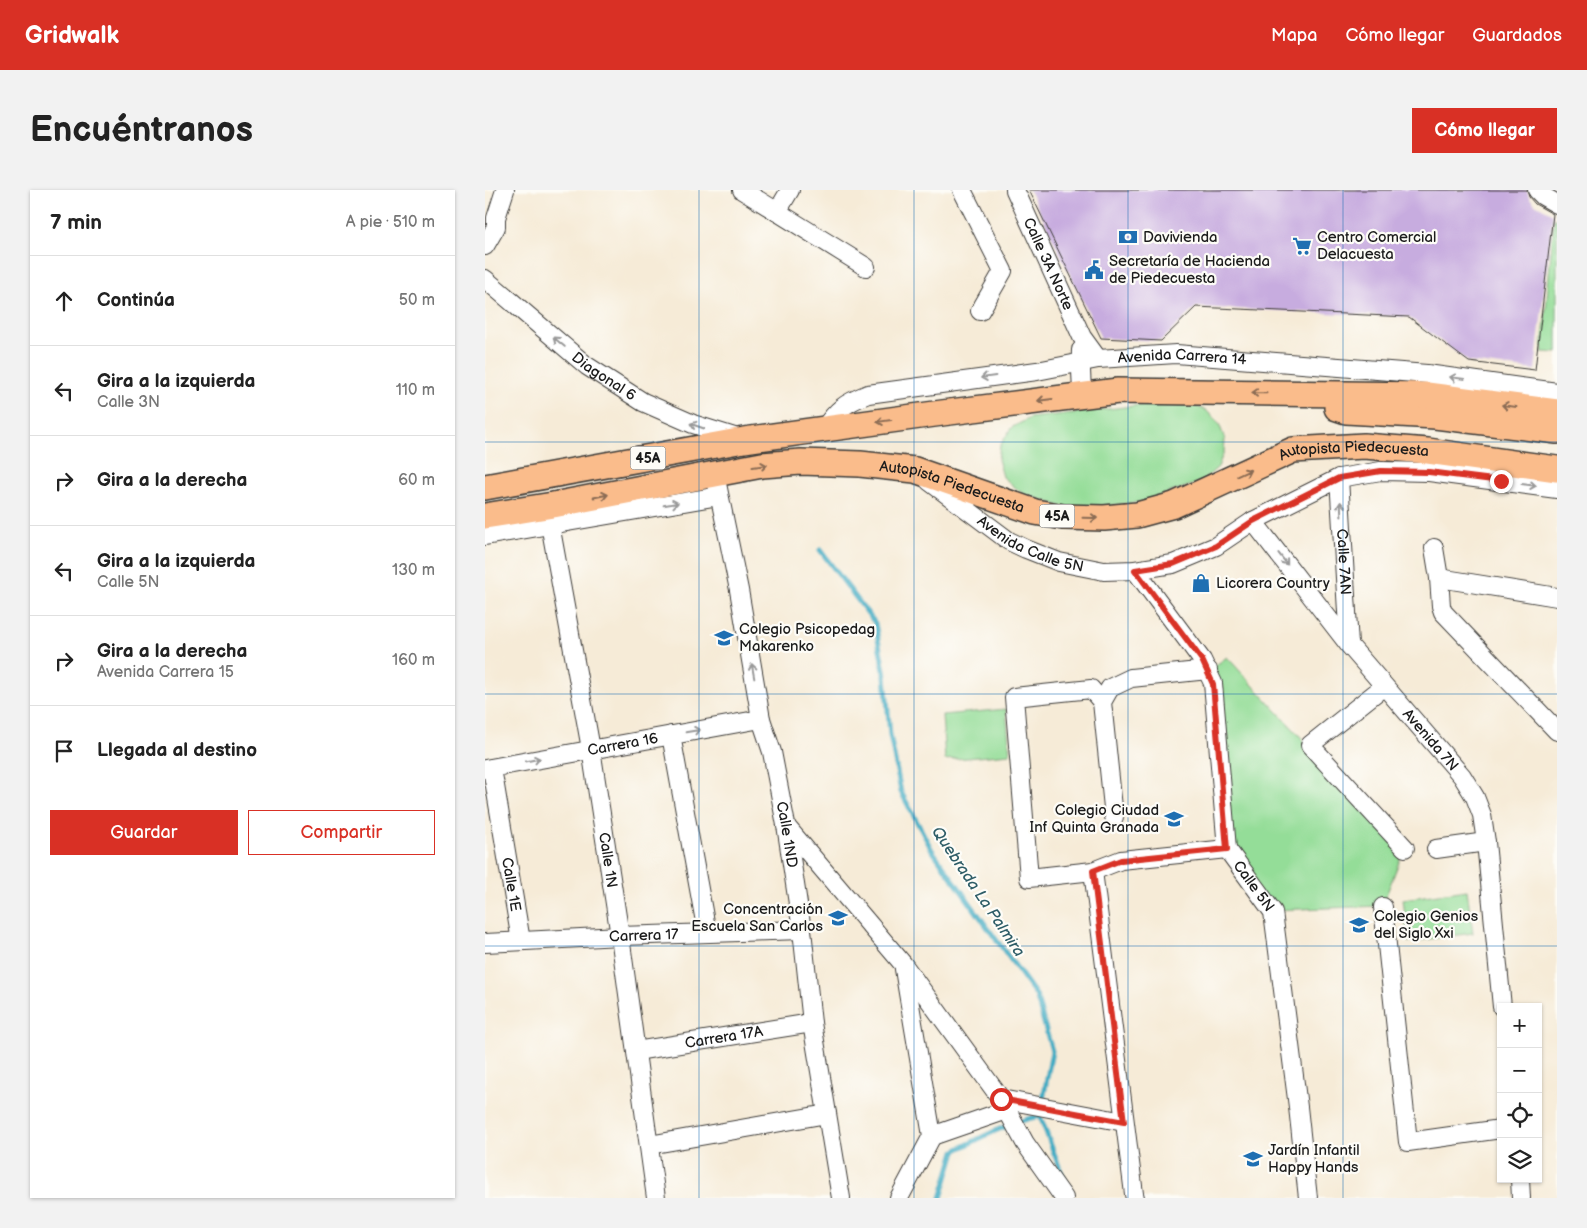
<!DOCTYPE html>
<html lang="es">
<head>
<meta charset="utf-8">
<style>
  body { margin:0; font-family:"Balsamiq Sans",sans-serif; background:#f2f2f2; color:#222 }
  .controls { position:absolute; right:15px; bottom:15px; display:grid; overflow:hidden; border-radius:0px; box-shadow:0 1px 4px #0004 }
  .controls button { width:45px; height:45px; display:grid; place-items:center; padding:0; border:0; border-bottom:1px solid #e0e0e0; background:#fff; color:#222; font:25px sans-serif }
  .stop { position:absolute; width:15px; height:15px; margin:-11px; border:4px solid #d93025; border-radius:50%; background:#fff }
  .stop.end { background:#d93025; border-color:#fff; box-shadow:0 1px 5px #0008 }
  .list { margin:0; padding:0; list-style:none }
  h2 { display:flex; justify-content:space-between; align-items:center; height:65px; margin:0; padding:0 20px; font-size:21px }
  h2 small { font-size:16px; font-weight:400; color:#767676 }
  .list li { display:grid; grid-template-columns:32px 1fr auto; gap:15px; align-items:center; box-sizing:border-box; height:90px; padding:0 20px; border-top:1px solid #e0e0e0 }
  .list b { display:block; font-size:19px; white-space:nowrap }
  .list p { margin:0; font-size:16px; white-space:nowrap; color:#767676 }
  .list em { font-size:16px; font-style:normal; color:#767676 }
  .actions { display:flex; gap:10px; padding:15px 20px }
  .actions a { flex:1; padding:11px 0; border:1px solid #d93025; border-radius:0px; text-align:center; font-size:18px; color:#d93025 }
  .actions .main { background:#d93025; color:#fff }
  .icon { flex:none; width:28px; height:28px; fill:none; stroke:currentColor; stroke-width:2; stroke-linecap:round; stroke-linejoin:round }
  .map { position:relative; flex:none; width:1072px; height:1008px; overflow:hidden; border-radius:0px }
  header { display:flex; align-items:center; gap:30px; box-sizing:border-box; height:70px; padding:0 25px; background:#d93025; color:#fff }
  header strong { font-size:24px }
  nav { display:flex; gap:28px; margin-inline-start:auto; font-size:18px }
  .intro { display:flex; align-items:center; justify-content:space-between; box-sizing:border-box; height:120px; padding:0 30px }
  h1 { margin:0; font-size:35px }
  .button { padding:12px 22px; border-radius:0px; background:#d93025; color:#fff; font-size:18px; font-weight:700 }
  main { display:flex; gap:30px; padding:0 30px }
  aside { flex:1; background:#fff; border-radius:0px; box-shadow:0 1px 4px #0004 }
  .map>svg:first-child { display:block }
  .green { fill:#94dd98; stroke:#587c5a }
  .lines { fill:none; stroke-linecap:round; stroke-linejoin:round }
  .stream { stroke:#43acc3; stroke-width:5 }
  .building { fill:#c7acdf }
  .minor-casing { stroke:#3d3b38; stroke-width:20 }
  .highway-casing { stroke:#3d3b38; stroke-width:28 }
  .minor { stroke:#fff; stroke-width:18 }
  .highway { stroke:#fabc8b; stroke-width:25 }
  .oneway { stroke:#999 }
  .oneway2 { stroke:#8b6c54 }
  .route { stroke:#d93025; stroke-width:6 }
  .grid { fill:none; stroke:#1f6fb2; stroke-width:1; stroke-opacity:0.55 }
  .labels { text-anchor:middle; stroke-width:4.5; stroke-linejoin:round; paint-order:stroke }
  .shield { fill:#fdfcf7; stroke:#605f5e; stroke-width:1 }
  .shield-label { font-size:14px; font-weight:bold; fill:#1c1c1c }
  .poi-label { font-size:15px; fill:#1c1c1c; stroke:#fdfcf7; text-anchor:start }
  .street-label { font-size:15px; fill:#1c1c1c; stroke:#fdfcf7 }
  .water-label { font-size:16px; font-style:italic; fill:#2e5d67; stroke:#fdfcf7 }
</style>
</head>
<body>
<header>
<strong>Gridwalk</strong>
<nav><a>Mapa</a><a>Cómo llegar</a><a>Guardados</a></nav>
</header>
<div class="intro"><h1>Encuéntranos</h1><a class="button">Cómo llegar</a></div>
<main>
<aside>
<h2>7 min<small>A pie · 510 m</small></h2>
<ul class="list">
<li><svg class="icon" aria-label="ahead" viewBox="0 0 24 24"><path d="M12 20V5M6 11l6-6 6 6"/></svg><div><b>Continúa</b></div><em>50 m</em></li>
<li><svg class="icon" aria-label="left" viewBox="0 0 24 24"><path d="M17 20v-9H6M10 6l-5 5 5 5"/></svg><div><b>Gira a la izquierda</b><p>Calle 3N</p></div><em>110 m</em></li>
<li><svg class="icon" aria-label="right" viewBox="0 0 24 24"><path d="M7 20v-9h11M14 6l5 5-5 5"/></svg><div><b>Gira a la derecha</b></div><em>60 m</em></li>
<li><svg class="icon" aria-label="left" viewBox="0 0 24 24"><path d="M17 20v-9H6M10 6l-5 5 5 5"/></svg><div><b>Gira a la izquierda</b><p>Calle 5N</p></div><em>130 m</em></li>
<li><svg class="icon" aria-label="right" viewBox="0 0 24 24"><path d="M7 20v-9h11M14 6l5 5-5 5"/></svg><div><b>Gira a la derecha</b><p>Avenida Carrera 15</p></div><em>160 m</em></li>
<li><svg class="icon" aria-label="arrive" viewBox="0 0 24 24"><path d="M6 21V4h12l-3 4 3 4H6"/></svg><div><b>Llegada al destino</b></div></li>
</ul>
<div class="actions"><a class="main">Guardar</a><a>Compartir</a></div>
</aside>
<div class="map">
<svg width="1072" height="1008" viewBox="0 0 1072 1008">
  <rect width="100%" height="100%" fill="#fdfcf7"/>
  <filter id="ink" filterUnits="userSpaceOnUse"><feTurbulence type="fractalNoise" baseFrequency=".02" numOctaves="2"/><feDisplacementMap in="SourceGraphic" scale="10" xChannelSelector="R" yChannelSelector="G"/><feConvolveMatrix kernelMatrix="1 2 1 2 8 2 1 2 1" color-interpolation-filters="sRGB"/></filter>
  <filter id="wash" filterUnits="userSpaceOnUse"><feTurbulence type="fractalNoise" baseFrequency=".0096" numOctaves="4" result="noise"/><feDisplacementMap in="SourceGraphic" scale="20" xChannelSelector="R" yChannelSelector="G"/><feGaussianBlur stdDeviation="1.12" result="paint"/><feColorMatrix in="noise" values="0 0 0 0 0 0 0 0 0 0 0 0 0 0 0 0 0 1.4 0 .05"/><feComposite in="paint" operator="in"/></filter>
  <g filter="url(#wash)">
    <rect width="100%" height="100%" fill="#f6ebd7"/>
    <path class="green" d="M1069,29H1072V163L1057,162Z
      M674,213L704,214L721,220L734,234L740,249L739,261L733,277L716,292L656,312L617,316L579,317L538,304L518,287L513,269L515,256L526,238L545,228Z
      M742,467L919,659L897,716L788,720L744,659L724,480Z
      M521,519L525,564L460,570L457,525Z
      M982,700L988,743L923,752L918,709Z"/>
    <g class="lines">
      <path class="stream" d="M335,360L390,433L400,486L405,545L416,602L447,660L551,805L567,861L555,926L584,1003
        M456,1008L470,961C497,947 525,932 555,926"/>
    </g>
    <g id="blocks">
      <path class="building" d="M544,0H1042L1044,7L1050,14L1068,24L1050,180L984,172L924,127L711,117L676,151L616,148Z"/>
    </g>
  </g>
  <g filter="url(#ink)">
    <use href="#blocks" fill-opacity="0" stroke="#3d3b38" stroke-width="1"/>
    <g class="lines">
      <g class="minor-casing">
        <g id="minor">
          <path d="M257,0L381,77"/>
          <path d="M477,0L518,81L495,121"/>
          <path id="s1" d="M530,0L597,147L613,169"/>
          <path d="M1052,0L1058,6L1072,14"/>
          <path d="M292,22L305,0"/>
          <path d="M0,56L11,37V28L20,0"/>
          <path id="s2" d="M0,89L102,176L158,212L208,234L256,249"/>
          <path d="M596,160C595,176 597,191 597,206"/>
          <path id="s3" d="M338,240C352,219 360,213 383,204L552,181L613,169L691,164L942,184L1072,202"/>
          <path id="s4" d="M230,284L254,400L276,529L287,562L301,635L317,740L327,833L356,1008"/>
          <path id="s5" d="M854,288L864,455"/>
          <path id="s6" d="M444,291L524,351L541,359L574,372L619,381L650,380L688,374L731,356L768,331L854,288L896,281L944,282L1072,299"/>
          <path id="s7" d="M768,331L864,455L977,586L990,607L997,625L1001,652L1017,817"/>
          <path id="s8" d="M65,334L106,559L135,746L171,1008"/>
          <path d="M0,346L234,306"/>
          <path d="M949,358L954,388L956,416L958,422L1072,541"/>
          <path id="s9" d="M650,380L717,470L728,493L742,659L788,722L813,917L823,1008"/>
          <path d="M954,388L1072,407"/>
          <path d="M898,497L825,555L920,658"/>
          <path d="M617,512L606,499L529,507L544,688L608,681L636,670L742,659"/>
          <path d="M186,545L222,743"/>
          <path id="s10" d="M7,578L36,751"/>
          <path id="s11" d="M0,579L276,529"/>
          <path d="M629,627L617,512L625,498L646,488L723,480"/>
          <path d="M301,636L418,774L516,909L639,932"/>
          <path d="M951,659L1001,652"/>
          <path d="M608,681L649,1004L650,1008"/>
          <path d="M898,717L923,952L1016,939"/>
          <path id="s12" d="M0,753L135,746L317,740"/>
          <path id="s13" d="M151,861L327,833"/>
          <path d="M516,909L540,953L579,1008"/>
          <path d="M447,946L522,920"/>
          <path d="M164,955L342,924"/>
          <path d="M1035,989L1036,1008"/>
          <path d="M414,1008L447,946L419,779"/>
        </g>
      </g>
      <g class="highway-casing">
        <g id="highway">
          <path d="M852,218L861,221L950,226L1072,241"/>
          <path d="M0,297L259,250L457,223L633,201L942,205L1072,222"/>
          <path id="s14" d="M0,326L68,315L277,275L316,272L375,274L430,280L550,322L578,327L619,328L652,325L689,315L808,260L879,256L943,261L1072,279"/>
        </g>
      </g>
      <use href="#minor" class="minor"/>
      <use href="#highway" class="highway"/>
    </g>
    <defs><path id="oneway-shaft" d="M-6 0H5M1.5-3L5.5 0L1.5 3" fill="none" stroke-width="1.6" stroke-linecap="round" stroke-linejoin="round" transform="scale(1.25)"/></defs>
    <g class="oneway">
      <use href="#oneway-shaft" transform="translate(74 152) rotate(-140)"/>
      <use href="#oneway-shaft" transform="translate(503 187) rotate(172)"/>
      <use href="#oneway-shaft" transform="translate(972 188) rotate(-172)"/>
      <use href="#oneway-shaft" transform="translate(212 236) rotate(-161)"/>
      <use href="#oneway-shaft" transform="translate(1044 295) rotate(7)"/>
      <use href="#oneway-shaft" transform="translate(186 314) rotate(-10)"/>
      <use href="#oneway-shaft" transform="translate(856 319) rotate(-93)"/>
      <use href="#oneway-shaft" transform="translate(798 369) rotate(52)"/>
      <use href="#oneway-shaft" transform="translate(268 481) rotate(-100)"/>
      <use href="#oneway-shaft" transform="translate(208 541) rotate(-10)"/>
      <use href="#oneway-shaft" transform="translate(48 570) rotate(-11)"/>
    </g>
    <g class="oneway2">
      <use href="#oneway-shaft" transform="translate(774 203) rotate(-179)"/>
      <use href="#oneway-shaft" transform="translate(560 210) rotate(173)"/>
      <use href="#oneway-shaft" transform="translate(1024 216) rotate(-172)"/>
      <use href="#oneway-shaft" transform="translate(399 231) rotate(172)"/>
      <use href="#oneway-shaft" transform="translate(275 276) rotate(-8)"/>
      <use href="#oneway-shaft" transform="translate(759 283) rotate(-25)"/>
      <use href="#oneway-shaft" transform="translate(116 306) rotate(-11)"/>
      <use href="#oneway-shaft" transform="translate(605 328) rotate(1)"/>
    </g>
  </g>
  <g class="lines" filter="url(#ink)">
    <path class="route" d="M516,909L639,932L608,681L636,670L742,659L728,494L717,470L650,380L688,374L731,356L768,331L854,288L896,281L944,282L1016,291"/>
  </g>
  <path class="grid" d="M214,0V1008M429,0V1008M643,0V1008M858,0V1008M0,252H1072M0,504H1072M0,756H1072"/>
  <defs>
    <g id="bank-bare" transform="scale(1.5)"><path d="M-6-4H6V4H-6ZM0-2.3a2.3 2.3 0 1 0 0 4.6a2.3 2.3 0 1 0 0-4.6Z" fill="#1f6fb2" stroke="#fdfcf7" stroke-width="2.5" paint-order="stroke"/></g>
    <g id="supermarket-bare" transform="scale(1.5)"><path d="M-6-5.5h2.5l.6 2H6L4.5 2H-2.5L-4.4-4H-6ZM-1.5 3.2a1.3 1.3 0 1 0 .1 0ZM3 3.2a1.3 1.3 0 1 0 .1 0Z" fill="#1f6fb2" stroke="#fdfcf7" stroke-width="2.5" paint-order="stroke"/></g>
    <g id="civic-bare" transform="scale(1.5)"><path d="M-.6-6.5H3V-4.5H.6V-3L4-1V1h2V6H-6V1h2V-1L-.6-3ZM-1.2 2.5V6h2.4V2.5Z" fill="#1f6fb2" stroke="#fdfcf7" stroke-width="2.5" paint-order="stroke"/></g>
    <g id="shop-bare" transform="scale(1.5)"><path d="M-5-2.5h2.3a2.7 3.5 0 0 1 5.4 0H5L5.5 6h-11ZM-1.5-2.5h3a1.5 2.3 0 0 0-3 0Z" fill="#1f6fb2" stroke="#fdfcf7" stroke-width="2.5" paint-order="stroke"/></g>
    <g id="school-bare" transform="scale(1.5)"><path d="M0-5L7-2L0 1L-7-2ZM-4 1L0 2.5L4 1V4Q0 6-4 4Z" fill="#1f6fb2" stroke="#fdfcf7" stroke-width="2.5" paint-order="stroke"/></g>
  </defs>
  <g fill-rule="evenodd">
    <use href="#bank-bare" x="643" y="47"/>
    <use href="#supermarket-bare" x="817" y="56"/>
    <use href="#civic-bare" x="609" y="80"/>
    <use href="#shop-bare" x="716" y="393"/>
    <use href="#school-bare" x="239" y="448"/>
    <use href="#school-bare" x="689" y="629"/>
    <use href="#school-bare" x="353" y="728"/>
    <use href="#school-bare" x="874" y="735"/>
    <use href="#school-bare" x="768" y="969"/>
  </g>
  <g class="labels">
    <g class="shield">
      <rect x="145.5" y="256.5" width="35" height="23" rx="4"/>
      <rect x="554.5" y="314.5" width="35" height="23" rx="4"/>
    </g>
    <g class="shield-label">
      <text x="163" y="273">45A</text>
      <text x="572" y="331">45A</text>
    </g>
    <g class="poi-label">
      <text x="658" y="52">Davivienda</text>
      <text x="832" y="52">Centro Comercial<tspan x="832" dy="17">Delacuesta</tspan></text>
      <text x="624" y="76">Secretaría de Hacienda<tspan x="624" dy="17">de Piedecuesta</tspan></text>
      <text x="731" y="398">Licorera Country</text>
      <text x="254" y="444">Colegio Psicopedag<tspan x="254" dy="17">Makarenko</tspan></text>
      <text x="674" y="625" text-anchor="end">Colegio Ciudad<tspan x="674" dy="17">Inf Quinta Granada</tspan></text>
      <text x="338" y="724" text-anchor="end">Concentración<tspan x="338" dy="17">Escuela San Carlos</tspan></text>
      <text x="889" y="731">Colegio Genios<tspan x="889" dy="17">del Siglo Xxi</tspan></text>
      <text x="783" y="965">Jardín Infantil<tspan x="783" dy="17">Happy Hands</tspan></text>
    </g>
    <g class="street-label">
      <text dy="5" stroke="none"><textPath href="#s1" startOffset="81">Calle 3A Norte</textPath></text>
      <text dy="5" stroke="none"><textPath href="#s3" startOffset="376">Avenida Carrera 14</textPath></text>
      <text dy="5" stroke="none"><textPath href="#s2" startOffset="154">Diagonal 6</textPath></text>
      <text dy="5" stroke="none"><textPath href="#s14" startOffset="895">Autopista Piedecuesta</textPath></text>
      <text dy="5" stroke="none"><textPath href="#s14" startOffset="475">Autopista Piedecuesta</textPath></text>
      <text dy="5" stroke="none"><textPath href="#s6" startOffset="121">Avenida Calle 5N</textPath></text>
      <text dy="5" stroke="none"><textPath href="#s5" startOffset="84">Calle 7AN</textPath></text>
      <text dy="5" stroke="none"><textPath href="#s7" startOffset="282">Avenida 7N</textPath></text>
      <text dy="5" stroke="none"><textPath href="#s11" startOffset="140">Carrera 16</textPath></text>
      <text dy="5" stroke="none"><textPath href="#s4" startOffset="368">Calle 1ND</textPath></text>
      <text dy="5" stroke="none"><textPath href="#s8" startOffset="341">Calle 1N</textPath></text>
      <text dy="5" stroke="none"><textPath href="#s10" startOffset="118">Calle 1E</textPath></text>
      <text dy="5" stroke="none"><textPath href="#s9" startOffset="350">Calle 5N</textPath></text>
      <text dy="5" stroke="none"><textPath href="#s12" startOffset="159">Carrera 17</textPath></text>
      <text dy="5" stroke="none"><textPath href="#s13" startOffset="89">Carrera 17A</textPath></text>
    </g>
    <g class="water-label">
      <text transform="translate(494 701) rotate(56)" y="6">Quebrada La Palmira</text>
    </g>
  </g>
</svg>
<div class="controls">
<button>+</button>
<button>−</button>
<button><svg class="icon" aria-label="locate" viewBox="0 0 24 24"><circle cx="12" cy="12" r="6"/><path d="M12 2v4M12 18v4M2 12h4M18 12h4"/></svg></button>
<button><svg class="icon" aria-label="layers" viewBox="0 0 24 24"><path d="M12 4l9 5-9 5-9-5zM3 14l9 5 9-5"/></svg></button>
</div>
<div class="stop" style="left:516px;top:909px"></div>
<div class="stop end" style="left:1016px;top:291px"></div>
</div>
</main>
</body>
</html>
